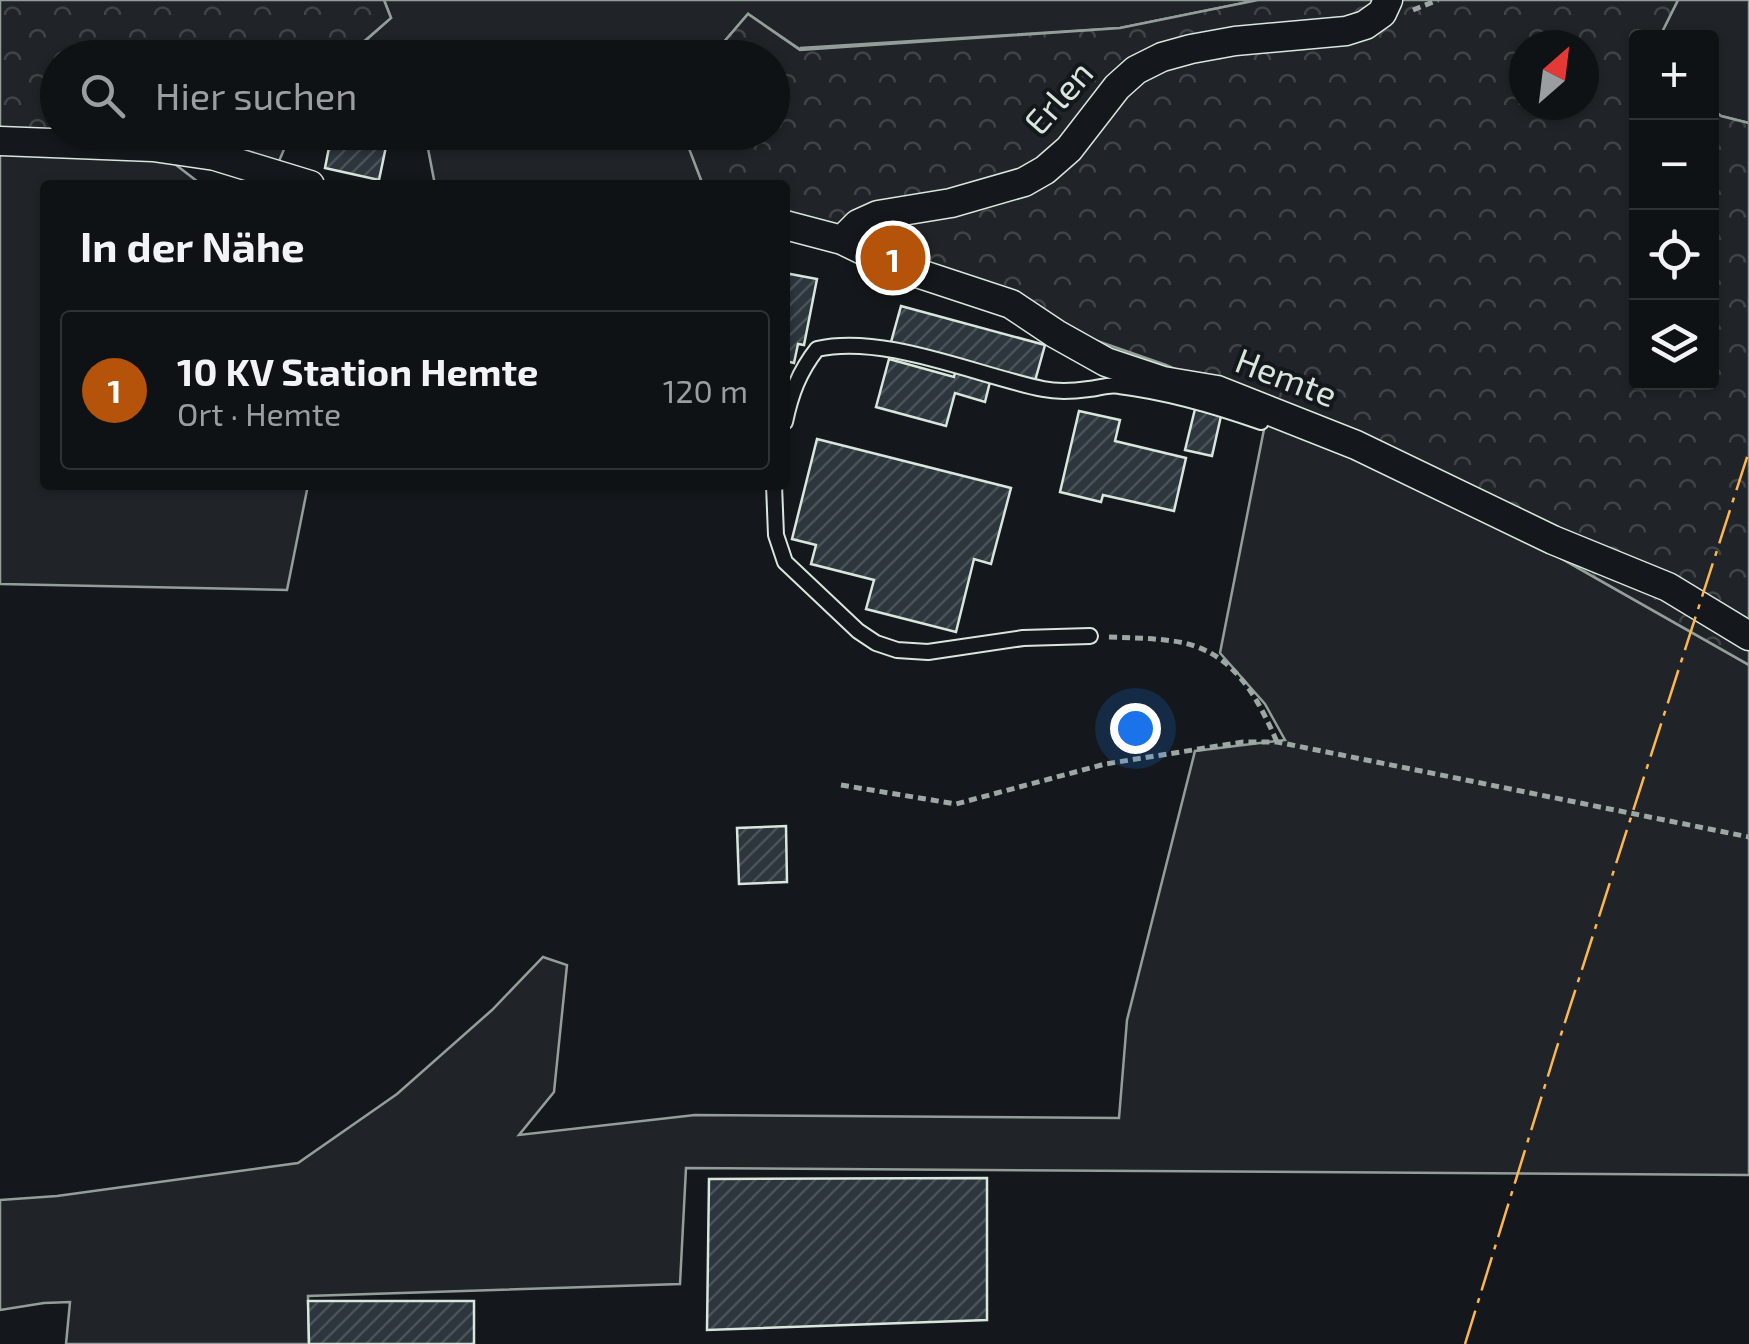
<!DOCTYPE html>
<html lang="de">
<head>
<meta charset="utf-8">
<style>
  body { margin:0; font-family:"Exo 2",sans-serif; background:#181b1e; color:#f1f3f6 }
  .controls { position:absolute; right:30px; top:30px; display:grid; overflow:hidden; border-radius:10px; box-shadow:0 2px 8px #0004 }
  .controls button { width:90px; height:90px; display:grid; place-items:center; padding:0; border:0; border-bottom:2px solid #2f3234; background:#0f1215; color:#f1f3f6; font:50px sans-serif }
  .compass { position:absolute; left:1509px; top:30px; width:90px; height:90px; border-radius:50%; background:#0f1215; box-shadow:0 2px 8px #0004; rotate:28deg }
  .you { position:absolute; left:1135px; top:728px; width:35px; height:35px; margin:-25px; border:8px solid #fff; border-radius:50%; background:#1a73e8; box-shadow:0 0 0 15px #1a73e833 }
  .badge { display:grid; place-items:center; width:65px; height:65px; border-radius:50%; background:#b45309; color:#fff; font-size:32px; font-weight:700 }
  .pin { position:absolute; translate:-50% -50%; border:5px solid #fff; box-shadow:0 2px 10px #0006 }
  .list { margin:0; padding:0; list-style:none }
  h2 { display:flex; justify-content:space-between; align-items:center; height:130px; margin:0; padding:0 40px; font-size:42px }
  h2 small { font-size:32px; font-weight:400; color:#9b9ea0 }
  .list li { display:grid; grid-template-columns:65px 1fr auto; gap:30px; align-items:center; box-sizing:border-box; height:160px; margin:0 20px 20px; padding:0 20px; border:2px solid #2f3234; border-radius:10px }
  .list b { display:block; font-size:38px; white-space:nowrap }
  .list p { margin:0; font-size:32px; white-space:nowrap; color:#9b9ea0 }
  .list em { font-size:32px; font-style:normal; color:#9b9ea0 }
  .icon { flex:none; width:55px; height:55px; fill:none; stroke:currentColor; stroke-width:2; stroke-linecap:round; stroke-linejoin:round }
  .map { position:relative; flex:none; width:1749px; height:1344px; overflow:hidden }
  .search { position:absolute; background:#0f1215; box-shadow:0 2px 8px #0004; left:40px; top:40px; width:750px; height:110px; display:flex; align-items:center; gap:25px; box-sizing:border-box; padding:0 35px; border-radius:55px; color:#9b9ea0; font-size:38px }
  .panel { position:absolute; background:#0f1215; box-shadow:0 2px 8px #0004; left:40px; top:180px; width:750px; height:310px; border-radius:10px }
  .map>svg:first-child { display:block }
  .green { fill:#202428; stroke:#939e99; stroke-width:2.5 }
  .forest { fill:url(#forest-crowns); stroke:#939e99; stroke-width:2.5; fill-rule:evenodd }
  .building { fill:url(#building-hatch); stroke:#d8e6dc; stroke-width:2.5 }
  .lines { fill:none; stroke-linecap:round; stroke-linejoin:round }
  .service-casing { stroke:#d8e6dc; stroke-width:18 }
  .minor-casing { stroke:#d8e6dc; stroke-width:31 }
  .path { stroke:#9da8a2; stroke-width:5; stroke-dasharray:8 5; stroke-linecap:butt }
  .service { stroke:#14181c; stroke-width:14 }
  .minor { stroke:#14181c; stroke-width:28 }
  .power { stroke:#ffb74d; stroke-width:2.5; stroke-dasharray:35 8 5 8; stroke-linecap:butt }
  .labels { text-anchor:middle; stroke-width:8; stroke-linejoin:round; paint-order:stroke }
  .street-label { font-size:35px; fill:#d8e6dc; stroke:#14181c }
</style>
</head>
<body>
<div class="map">
<svg width="1749" height="1344" viewBox="0 0 1749 1344">
  <defs>
    <pattern id="forest-crowns" width="20" height="18" patternUnits="userSpaceOnUse" patternTransform="scale(2.5)"><rect width="20" height="18" fill="#202428"/><path d="M2 6a3 3 0 1 1 6 0M12 15a3 3 0 1 1 6 0" fill="none" stroke="#404447"/></pattern>
    <pattern id="building-hatch" width="6" height="6" patternUnits="userSpaceOnUse" patternTransform="scale(2.5)"><rect width="6" height="6" fill="#2c363c"/><path d="M-1 1l2-2M0 6l6-6M5 7l2-2" fill="none" stroke="#4a5358"/></pattern>
  </defs>
  <rect width="100%" height="100%" fill="#14181c"/>
  <path class="green" d="M384,0H1258L1120,28L801,48V50L748,14L711,57L346,58L391,18Z
    M1678,0H1749V123L1721,116L1712,109V38L1665,37L1663,30Z
    M425,133H684L703,185H435Z
    M0,146L167,158L202,185H45V485H308L287,590L0,584Z
    M1267,414L1418,477L1749,665V1175L686,1168L680,1284L308,1296L309,1344H66L70,1302L44,1303L0,1310V1200L57,1196L298,1163L397,1094L492,1010L543,957L567,965L554,1092L519,1135L695,1115L1119,1118L1127,1020L1195,751L1285,740L1265,704L1220,653Z"/>
  <path class="forest" d="M0,0H384L391,18L346,57L58,58V132L291,133L274,173L167,158L0,146Z
    M1258,0H1678L1663,30L1665,37L1636,38V382H1712V109L1721,116L1749,123V665L1418,477L1166,365L785,232V185H703L683,133L772,132V58L711,57L748,14L800,50L1120,28ZM1524,45H1584V105H1524Z"/>
  <path class="building" d="M332,132H368L388,137L379,180L325,168Z
    M785,273L817,279L804,345L798,344L794,363L785,361Z
    M901,306L1045,345L1035,381L891,342Z
    M889,359L954,377L956,369L991,378L985,402L955,393L946,426L876,407Z
    M1195,409L1221,416L1212,456L1185,450Z
    M1079,411L1120,420L1115,441L1186,458L1174,511L1103,495L1101,502L1060,492Z
    M817,439L1011,488L991,564L974,559L956,632L866,609L874,580L811,564L816,545L792,539Z
    M786,826L787,882L739,884L737,828Z
    M987,1178V1320L707,1330L709,1179Z
    M308,1301H474V1344H309Z"/>
  <g class="lines">
    <g class="service-casing">
      <path id="service" d="M785,422C791,394 799,372 817,349C885,334 975,375 1043,389C1057,392 1075,391 1089,389C1099,388 1109,384 1119,386C1167,392 1216,406 1261,422
        M774,485L776,535L785,562L858,631L876,643L897,650L928,652L1023,638L1090,636"/>
    </g>
    <g class="minor-casing">
      <path id="minor" d="M0,141L153,147L215,156L310,185
        M785,225L842,240L875,256L914,272L1011,304L1056,334L1106,362L1163,381L1217,390L1356,445L1553,540L1668,587L1749,636
        M842,240L858,224L878,215L951,203L1024,182L1045,170L1069,149L1117,87L1136,70L1162,57L1191,49L1235,41L1346,31L1365,25L1382,13L1388,0"/>
    </g>
    <path class="path" d="M1413,10L1438,0
      M1109,637C1131,638 1152,638 1173,641C1232,649 1256,694 1277,742
      M841,785L956,804L1105,764L1243,742H1277L1749,837"/>
    <use href="#service" class="service"/>
    <use href="#minor" class="minor"/>
    <path class="power" d="M1465,1344L1556,1050L1749,451"/>
  </g>
  <g class="labels">
    <g class="street-label">
      <text transform="translate(1059 98) rotate(-49)" y="12">Erlen</text>
      <text transform="translate(1286 378) rotate(21)" y="12">Hemte</text>
    </g>
  </g>
</svg>
<div class="controls">
<button>+</button>
<button>−</button>
<button><svg class="icon" aria-label="locate" viewBox="0 0 24 24"><circle cx="12" cy="12" r="6"/><path d="M12 2v4M12 18v4M2 12h4M18 12h4"/></svg></button>
<button><svg class="icon" aria-label="layers" viewBox="0 0 24 24"><path d="M12 4l9 5-9 5-9-5zM3 14l9 5 9-5"/></svg></button>
</div>
<svg class="compass" viewBox="-18 -18 36 36"><path d="M0-13l5 13h-10z" fill="#e53935"/><path d="M0 13l5-13h-10z" fill="#9b9ea0"/></svg>
<div class="you"></div>
<div class="pin badge" style="left:893px;top:258px">1</div>
<div class="search"><svg class="icon" aria-label="search" viewBox="0 0 24 24"><circle cx="10" cy="10" r="6"/><path d="M15 15l6 6"/></svg>Hier suchen</div>
<section class="panel">
<h2>In der Nähe<small></small></h2>
<ul class="list">
<li><span class="badge">1</span><div><b>10 KV Station Hemte</b><p>Ort · Hemte</p></div><em>120 m</em></li>
</ul>
</section>
</div>
</body>
</html>
